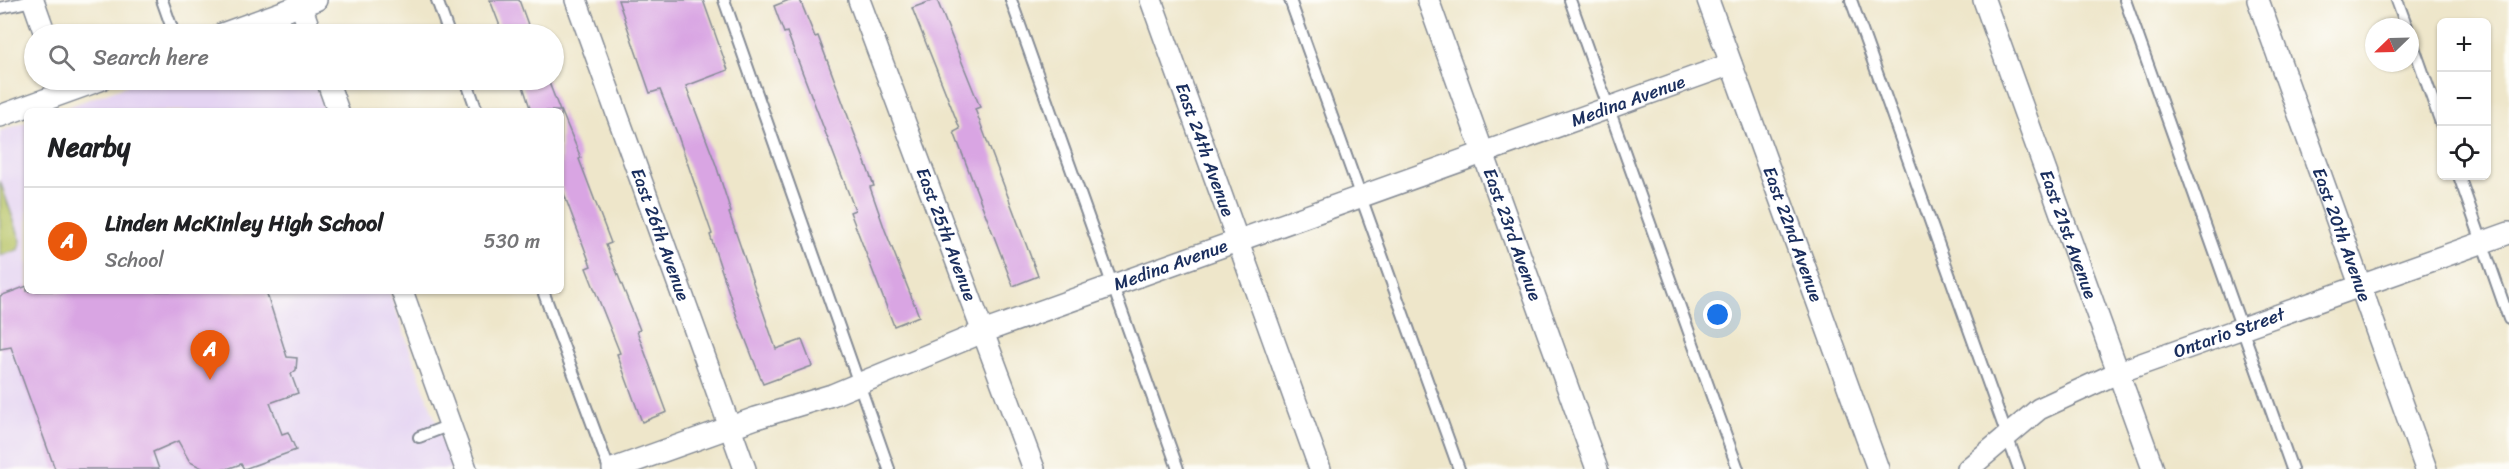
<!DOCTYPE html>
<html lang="en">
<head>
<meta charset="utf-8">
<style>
  body { margin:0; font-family:Sriracha,sans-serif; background:#f2f2f2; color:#202124 }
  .controls { position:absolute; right:18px; top:18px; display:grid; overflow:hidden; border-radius:9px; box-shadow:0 2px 4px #0004 }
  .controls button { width:54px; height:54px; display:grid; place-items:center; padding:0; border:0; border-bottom:2px solid #e0e0e0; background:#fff; color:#202124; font:30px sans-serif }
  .compass { position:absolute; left:2365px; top:18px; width:54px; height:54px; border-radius:50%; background:#fff; box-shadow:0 2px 4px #0004; rotate:247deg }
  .you { position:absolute; left:1718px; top:315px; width:21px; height:21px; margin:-15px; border:4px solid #fff; border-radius:50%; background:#1a73e8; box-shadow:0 0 0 9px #1a73e833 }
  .badge { display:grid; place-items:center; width:39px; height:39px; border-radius:50%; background:#ea580c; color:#fff; font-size:20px; font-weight:700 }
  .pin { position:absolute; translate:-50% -50px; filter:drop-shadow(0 2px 3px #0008) }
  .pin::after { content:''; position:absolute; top:32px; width:21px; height:18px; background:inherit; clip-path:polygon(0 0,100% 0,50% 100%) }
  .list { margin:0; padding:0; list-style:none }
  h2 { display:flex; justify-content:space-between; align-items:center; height:78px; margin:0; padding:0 24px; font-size:26px }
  h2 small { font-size:20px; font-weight:400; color:#757577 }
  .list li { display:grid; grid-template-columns:39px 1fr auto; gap:18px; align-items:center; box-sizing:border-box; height:108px; padding:0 24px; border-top:2px solid #e0e0e0 }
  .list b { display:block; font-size:22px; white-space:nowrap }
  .list p { margin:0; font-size:20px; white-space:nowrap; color:#757577 }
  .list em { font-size:20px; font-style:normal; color:#757577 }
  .icon { flex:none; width:33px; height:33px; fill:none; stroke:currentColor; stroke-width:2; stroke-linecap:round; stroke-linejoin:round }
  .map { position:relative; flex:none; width:2509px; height:469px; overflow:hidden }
  .search { position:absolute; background:#fff; box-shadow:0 2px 4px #0004; left:24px; top:24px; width:540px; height:66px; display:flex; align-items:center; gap:15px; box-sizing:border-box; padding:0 21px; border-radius:33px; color:#757577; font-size:22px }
  .panel { position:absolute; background:#fff; box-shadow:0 2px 4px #0004; left:24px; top:108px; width:540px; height:186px; border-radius:9px }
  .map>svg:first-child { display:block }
  .built { fill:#e4d3f2 }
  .green { fill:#b8c567; stroke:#6a7a62; stroke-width:1.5 }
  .building { fill:#d9a5e3 }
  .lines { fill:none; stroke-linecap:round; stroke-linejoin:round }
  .service-casing { stroke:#848a94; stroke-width:14 }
  .minor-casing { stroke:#848a94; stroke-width:24 }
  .service { stroke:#fff; stroke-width:10 }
  .minor { stroke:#fff; stroke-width:21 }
  .labels { text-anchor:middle; stroke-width:4.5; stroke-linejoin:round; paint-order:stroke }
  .street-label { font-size:18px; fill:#1b2f5e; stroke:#fdfcf7 }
</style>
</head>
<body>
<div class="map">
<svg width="2509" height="469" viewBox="0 0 2509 469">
  <rect width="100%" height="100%" fill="#fdfcf7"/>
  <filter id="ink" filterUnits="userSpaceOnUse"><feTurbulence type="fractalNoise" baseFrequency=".0167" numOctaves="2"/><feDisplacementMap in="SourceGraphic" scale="12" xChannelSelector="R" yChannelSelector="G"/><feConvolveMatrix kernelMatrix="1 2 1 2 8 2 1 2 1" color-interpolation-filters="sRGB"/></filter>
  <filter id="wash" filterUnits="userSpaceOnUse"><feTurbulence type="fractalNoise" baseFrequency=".008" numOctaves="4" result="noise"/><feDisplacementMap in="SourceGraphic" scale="24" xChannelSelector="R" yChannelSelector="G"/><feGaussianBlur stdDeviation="1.35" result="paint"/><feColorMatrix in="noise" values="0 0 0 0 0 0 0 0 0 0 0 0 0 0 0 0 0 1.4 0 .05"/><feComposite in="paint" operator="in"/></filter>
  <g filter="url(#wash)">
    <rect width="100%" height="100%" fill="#eee6ca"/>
    <path class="built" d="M142,80H314L325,111H56Z
      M27,122V291H389L453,469H0V131Z"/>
    <path class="green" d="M0,181L21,241L18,250L0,256Z"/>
    <g id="blocks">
      <path class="building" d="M490,0H519L530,30L517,34H503Z
        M618,0H703L728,70L686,86L716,165L731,212L729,213L776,349L802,340L812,366L763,384L738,320L710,235L712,234L677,133L660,90L650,93Z
        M789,0H800L815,37L818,36L874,186L870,187L885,230L919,316L894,326L850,212L855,210L787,32L784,33L774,6Z
        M934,0H937L980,107L975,109L1038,276L1013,286L954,132L960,129L912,8Z
        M521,80H548L560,111H531Z
        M561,110L581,158L579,159L611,243L606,245L640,330L637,331L667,412L642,422L617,354L620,353L586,268L591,266L561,186Z
        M27,286V291H266L287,357L297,358L296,370L291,374L298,393L270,403L282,434L288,432L296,450L244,469L241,464L227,469H204L190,462L178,441L153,452L159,469H55L11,347L0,349V296Z"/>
    </g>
  </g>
  <g filter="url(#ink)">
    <use href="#blocks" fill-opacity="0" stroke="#848a94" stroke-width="1.5"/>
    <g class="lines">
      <g class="service-casing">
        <path id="service" d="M162,0L174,34
          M437,0L449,34
          M724,0L889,469
          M1011,0L1178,469
          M1290,0L1459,469
          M1570,0L1738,469
          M1851,0L2019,469
          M2125,0L2292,469
          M2397,0L2407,27
          M0,8L36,0
          M2410,36L2442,126
          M466,80L477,111
          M2459,176L2509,319
          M543,291L609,469
          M419,437L450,425"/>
      </g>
      <g class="minor-casing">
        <g id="minor">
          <path d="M33,0L45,34"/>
          <path d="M299,0L311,34"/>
          <path id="s1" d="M576,0L745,469"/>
          <path id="s2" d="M859,0L1034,469"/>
          <path id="s3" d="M1151,0L1320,469"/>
          <path id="s4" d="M1428,0L1597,469"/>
          <path id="s5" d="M1708,0L1878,469"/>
          <path id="s6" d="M1984,0L2153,469"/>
          <path id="s7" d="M2258,0L2426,469"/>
          <path d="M222,34L316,0"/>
          <path d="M327,80L338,111"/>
          <path d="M0,116L100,80"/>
          <path d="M402,291L466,469"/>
          <path id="s8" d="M613,469L756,418L832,395L983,332L1731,64"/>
          <path id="s9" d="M1968,469L2039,409L2119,372L2509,233"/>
        </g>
      </g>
      <use href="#service" class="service"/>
      <use href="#minor" class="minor"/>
    </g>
  </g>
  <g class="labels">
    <g class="street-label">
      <text dy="6" stroke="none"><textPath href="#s8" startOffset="1080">Medina Avenue</textPath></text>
      <text dy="6" stroke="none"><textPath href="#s3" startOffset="159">East 24th Avenue</textPath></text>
      <text dy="6" stroke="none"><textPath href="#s1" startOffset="249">East 26th Avenue</textPath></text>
      <text dy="6" stroke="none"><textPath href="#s4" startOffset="249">East 23rd Avenue</textPath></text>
      <text dy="6" stroke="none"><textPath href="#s6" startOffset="249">East 21st Avenue</textPath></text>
      <text dy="6" stroke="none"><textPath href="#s7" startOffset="249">East 20th Avenue</textPath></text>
      <text dy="6" stroke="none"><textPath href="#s2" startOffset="250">East 25th Avenue</textPath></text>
      <text dy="6" stroke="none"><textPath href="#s5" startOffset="249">East 22nd Avenue</textPath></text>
      <text dy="6" stroke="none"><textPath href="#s8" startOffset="594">Medina Avenue</textPath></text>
      <text dy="6" stroke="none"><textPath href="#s9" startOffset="298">Ontario Street</textPath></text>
    </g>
  </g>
</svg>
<div class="controls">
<button>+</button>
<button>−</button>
<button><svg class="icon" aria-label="locate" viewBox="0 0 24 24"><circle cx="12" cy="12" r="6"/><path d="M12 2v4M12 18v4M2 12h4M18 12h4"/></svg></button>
</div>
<svg class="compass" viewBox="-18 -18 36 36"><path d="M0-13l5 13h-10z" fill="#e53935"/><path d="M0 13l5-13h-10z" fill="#757577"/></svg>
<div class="you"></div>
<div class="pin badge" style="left:210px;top:380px">A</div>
<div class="search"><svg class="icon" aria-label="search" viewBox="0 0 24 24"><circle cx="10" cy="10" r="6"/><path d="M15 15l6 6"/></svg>Search here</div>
<section class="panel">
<h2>Nearby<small></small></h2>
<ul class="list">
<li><span class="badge">A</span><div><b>Linden McKinley High School</b><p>School</p></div><em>530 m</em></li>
</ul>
</section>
</div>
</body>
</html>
